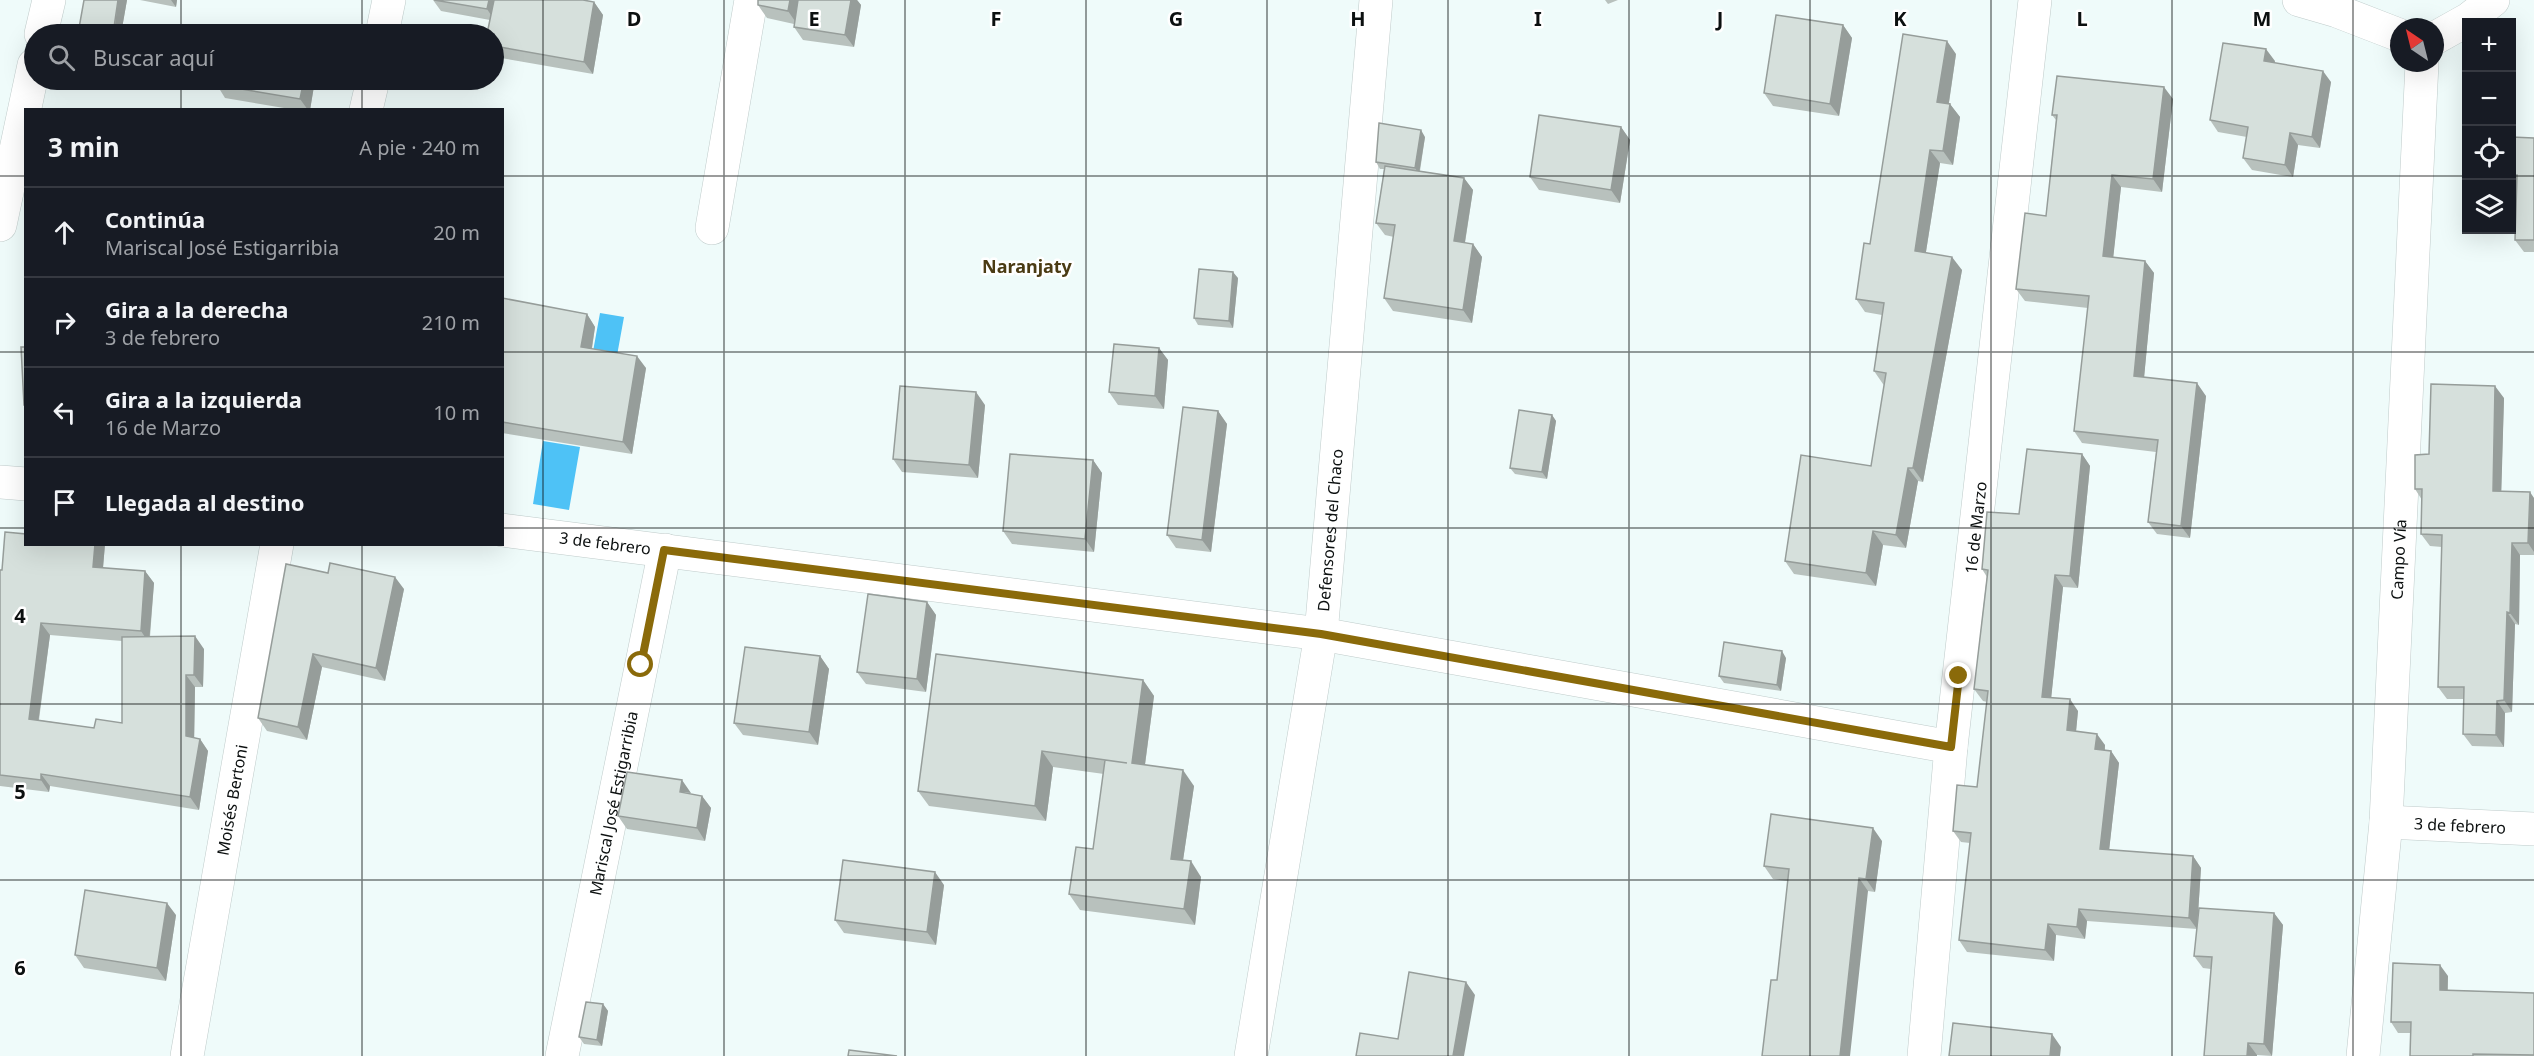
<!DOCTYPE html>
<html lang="es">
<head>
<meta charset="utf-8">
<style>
  body { margin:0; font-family:"Noto Sans",sans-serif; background:#20242c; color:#f1f3f6 }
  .controls { position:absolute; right:18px; top:18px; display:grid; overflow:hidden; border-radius:0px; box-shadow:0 6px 24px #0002 }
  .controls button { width:54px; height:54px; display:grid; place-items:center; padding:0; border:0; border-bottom:2px solid #363941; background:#171b24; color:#f1f3f6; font:30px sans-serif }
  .compass { position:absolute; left:2390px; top:18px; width:54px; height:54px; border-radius:50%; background:#171b24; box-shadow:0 6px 24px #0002; rotate:325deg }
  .stop { position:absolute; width:18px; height:18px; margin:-14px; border:4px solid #8a6a0a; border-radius:50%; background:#fff }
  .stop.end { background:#8a6a0a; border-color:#fff; box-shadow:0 2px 6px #0008 }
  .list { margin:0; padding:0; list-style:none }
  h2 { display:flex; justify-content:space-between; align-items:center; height:78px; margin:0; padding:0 24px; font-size:26px }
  h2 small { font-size:20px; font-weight:400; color:#9ea1a6 }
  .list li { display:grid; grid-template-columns:39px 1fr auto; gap:18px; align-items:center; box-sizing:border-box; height:90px; padding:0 24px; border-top:2px solid #363941 }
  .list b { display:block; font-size:22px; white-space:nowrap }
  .list p { margin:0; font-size:20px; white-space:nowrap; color:#9ea1a6 }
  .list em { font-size:20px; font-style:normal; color:#9ea1a6 }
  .icon { flex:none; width:33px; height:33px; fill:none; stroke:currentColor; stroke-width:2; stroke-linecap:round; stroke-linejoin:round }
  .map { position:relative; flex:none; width:2534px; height:1056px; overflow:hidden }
  .search { position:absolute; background:#171b24; box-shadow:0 6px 24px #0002; left:24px; top:24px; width:480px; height:66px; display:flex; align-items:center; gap:15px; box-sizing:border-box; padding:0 21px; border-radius:33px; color:#9ea1a6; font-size:22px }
  .panel { position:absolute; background:#171b24; box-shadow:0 6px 24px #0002; left:24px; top:108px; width:480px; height:438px; border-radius:0px }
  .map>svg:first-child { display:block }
  .water { fill:#4ec2f6 }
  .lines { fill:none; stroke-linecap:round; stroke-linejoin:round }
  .minor-casing { stroke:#bfcbca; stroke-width:34 }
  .minor { stroke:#fff; stroke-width:33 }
  .wall { fill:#b8c1bd; fill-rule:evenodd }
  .shaded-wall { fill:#969d9a }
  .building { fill:#d6e0dc; stroke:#969d9a; stroke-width:1.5 }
  .route { stroke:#8a6a0a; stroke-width:8 }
  .grid { fill:none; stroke:#0c1010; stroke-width:1.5; stroke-opacity:0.55 }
  .labels { text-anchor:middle; stroke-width:5; stroke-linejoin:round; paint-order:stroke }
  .street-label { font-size:16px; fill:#0c1010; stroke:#fff }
  .neighbourhood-label { font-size:18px; font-weight:bold; fill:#4b3b14; stroke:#fff }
  .grid-label { font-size:20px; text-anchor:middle; font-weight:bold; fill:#0c1010; stroke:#fff; stroke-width:5; stroke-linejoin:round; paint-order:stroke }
</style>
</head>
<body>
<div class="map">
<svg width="2534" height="1056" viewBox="0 0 2534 1056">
  <rect width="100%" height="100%" fill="#effbfa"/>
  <path class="water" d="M600,313L624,317L616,361L592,357Z
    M543,441L580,447L569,510L533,504Z"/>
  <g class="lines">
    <g class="minor-casing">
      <g id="minor">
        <path d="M2299,0L2337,11L2399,35"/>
        <path d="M41,34L49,0"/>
        <path d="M382,34L389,0"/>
        <path d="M2435,38L2469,19L2493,0"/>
        <path d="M366,110L373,80"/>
        <path d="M0,225L34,65"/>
        <path d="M712,228L751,0"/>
        <path d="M0,482L26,484"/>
        <path id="s1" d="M502,530L1321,634L1951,747"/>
        <path id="s2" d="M2386,822L2534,829"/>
        <path id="s3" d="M187,1056L277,544"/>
        <path id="s4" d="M562,1056L665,550"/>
        <path id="s5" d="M1251,1056L1321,634L1376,0"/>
        <path id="s6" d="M1924,1056L1951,747L2035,0"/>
        <path id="s7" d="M2363,1056L2386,822L2422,63"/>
      </g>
    </g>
    <use href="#minor" class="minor"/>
  </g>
  <path class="wall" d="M84,0H127L121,34H83L79,28Z
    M140,0H177L176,7Z
    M433,0L594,2L603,15L593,74L495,57L494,56V34L490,20L441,11Z
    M758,0H857L861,5L854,47L803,40L794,27V24L767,18L758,5Z
    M1605,0H1618L1608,4Z
    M1843,25L1852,38L1839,116L1773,106L1764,93Z
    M1956,54L1949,103L1960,117L1953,165L1940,163L1926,252L1962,270L1923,482L1918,481L1906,548L1883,545L1876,586L1794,574L1785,561L1871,466L1884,385L1883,384L1874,371L1882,315L1865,312L1856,299L1870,244Z
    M2275,61L2274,63L2331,82L2320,148L2298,145L2293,177L2252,170L2243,158L2247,137L2218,132L2210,120Z
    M218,80H315L310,110H296L225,98L217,85Z
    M2173,99L2162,192L2121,187L2113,257L2145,261L2154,273L2144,377L2206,396L2190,538L2157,534L2148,522L2156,452L2082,443L2074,431L2088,308L2025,301L2016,289L2046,216L2056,120L2052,115Z
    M1621,127L1630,140L1620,203L1539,190L1530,177Z
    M1425,137L1420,171L1464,178L1473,190L1465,243L1473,244L1482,257L1472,323L1393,311L1384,298L1394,237L1385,235L1376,223L1384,169H1380L1376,162Z
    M2511,137L2534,138V252H2524L2515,240L2517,187H2511Z
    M1238,278L1233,328L1198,325L1194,318Z
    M502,298L587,314L595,327L592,349L646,368L632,454L502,433Z
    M1159,348L1168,360L1164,409L1118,405L1109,392Z
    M2504,398L2501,491L2534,498V555H2520L2519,625L2515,624L2512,712L2505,713L2504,747L2472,746L2463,734L2464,699H2447L2438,687L2442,547L2430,546L2421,534L2422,500L2415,489L2429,454Z
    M985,405L978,478L902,472L893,459Z
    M1218,411L1227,424L1211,552L1176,548L1167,535Z
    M1552,415L1556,421L1547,479L1515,474L1510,468Z
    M2082,454L2090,466L2078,588L2063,587L2051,698L2078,711L2076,731L2105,745V750L2111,751L2119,763L2109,850L2193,856L2201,868L2197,929L2087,921L2085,939L2056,935L2054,961L1967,952L1959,940L1970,843L1961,842L1953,831L1977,787L1987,702L1983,701L1974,689L1987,577L1982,569L2019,514Z
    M1093,460L1102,473L1094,552L1012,544L1003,531Z
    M105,544L103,568L145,571L154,583L150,637L204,649L203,687H195L194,738L200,739L208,751L199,810L50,786L49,792L0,786V570ZM50,635L122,641V723L94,728L39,720Z
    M286,564L404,589L385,681L322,667L307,740L267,731L258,718Z
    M927,602L936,615L926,692L866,684L857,672Z
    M820,656L829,669L818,745L743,735L734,723Z
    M1786,658L1781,691L1724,683L1719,676Z
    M1143,680L1154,696L1145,765L1194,786L1183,860L1201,877L1195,925L1080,910L1069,894L1093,849L1104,774L1053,767L1046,821L929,806L918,791Z
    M702,796L711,808L705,841L627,829L618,816Z
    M1882,841L1875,892L1868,891L1777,980L1788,881L1773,879L1764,866Z
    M944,885L936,945L844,933L835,920Z
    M2274,913L2283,925L2272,1056L2257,1055L2204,1056L2211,969L2203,968L2194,956Z
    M176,915L166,981L84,968L75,955Z
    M2448,976V990L2534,993V1056H2410V1033H2398L2391,1022Z
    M603,1004L608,1011L602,1046L584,1044L579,1037Z"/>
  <path class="shaded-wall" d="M118,0H127L121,34H114Z
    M171,0H177L176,7Z
    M489,0H499L495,21L487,9Z
    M790,0H801L797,24L788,11Z
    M851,0H857L861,5L854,47L845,35Z
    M594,2L603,15L593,74L584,62Z
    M1843,25L1852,38L1839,116L1830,104Z
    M1947,41L1956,54L1947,115L1937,102Z
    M2266,49L2275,61L2273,73L2264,61Z
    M2323,71L2331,82L2320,148L2312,137Z
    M304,80H315L310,110H308L300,99Z
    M2164,87L2173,99L2162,192L2153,179Z
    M1950,104L1960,117L1953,165L1943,151Z
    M1621,127L1630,140L1620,203L1611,190Z
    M1421,130L1425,137L1419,174L1415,168Z
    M2290,133L2298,145L2293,177L2285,165Z
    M1930,150L1940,163L1924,264L1915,251Z
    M2112,175L2121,187L2112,269L2103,256Z
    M1464,178L1473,190L1463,254L1454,241Z
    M1473,244L1482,257L1472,323L1463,310Z
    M1952,257L1962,270L1923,482L1913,468Z
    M2145,261L2154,273L2143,389L2134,376Z
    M1233,272L1238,278L1233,328L1229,321Z
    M587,314L595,327L590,359L581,347Z
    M1159,348L1168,360L1164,409L1155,396Z
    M637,356L646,368L632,454L623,442Z
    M2197,383L2206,396L2190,538L2181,526Z
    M2495,386L2504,398L2501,503L2493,491Z
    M976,392L985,405L978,478L969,465Z
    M1218,411L1227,424L1211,552L1202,540Z
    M1552,415L1556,421L1547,479L1542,472Z
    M2082,454L2090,466L2078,588L2070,576Z
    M1093,460L1102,473L1094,552L1085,539Z
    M1908,468L1918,481L1906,548L1896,535Z
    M2530,492L2534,498V552L2528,543Z
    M1873,531L1883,545L1876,586L1866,573Z
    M2512,543L2520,555L2519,625L2510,613Z
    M95,544H105L102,579L93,567Z
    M145,571L154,583L149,643L141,631Z
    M2055,575L2063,587L2050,709L2042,697Z
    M395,577L404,589L385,681L376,668Z
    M927,602L936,615L926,692L917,679Z
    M2507,612L2515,624L2512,712L2504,700Z
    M41,623L50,635L37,731L29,719Z
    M195,636L204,649L203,687L194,675Z
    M1782,651L1786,658L1781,691L1777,685Z
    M313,654L322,667L307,740L298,727Z
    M820,656L829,669L818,745L809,732Z
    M186,675L195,687L194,749L186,736Z
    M1143,680L1154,696L1143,779L1132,763Z
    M2070,699L2078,711L2075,742L2067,730Z
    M2497,701L2505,713L2504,747L2496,735Z
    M2097,734L2105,745L2104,761L2095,749Z
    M200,739L208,751L199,810L190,797Z
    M1042,751L1053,767L1046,821L1035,806Z
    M2111,751L2119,763L2108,860L2100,849Z
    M1183,770L1194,786L1181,874L1171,859Z
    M41,774L50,786L49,792L41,780Z
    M682,780L691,793L680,792Z
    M702,796L711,808L705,841L697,828Z
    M1873,828L1882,841L1875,892L1866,879Z
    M2193,856L2201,868L2197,929L2189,918Z
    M1191,861L1201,877L1195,925L1184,909Z
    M935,872L944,885L936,945L927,932Z
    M1859,878L1868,891L1850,1056H1840Z
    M167,903L176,915L166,981L157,968Z
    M2079,909L2087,921L2085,939L2077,927Z
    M2274,913L2283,925L2272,1056L2264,1044Z
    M2048,924L2056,935L2054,961L2045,950Z
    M2440,965L2448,976L2447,1001L2440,990Z
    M1466,982L1475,995L1464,1056H1453Z
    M603,1004L608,1011L602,1046L597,1040Z
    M2052,1034L2061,1047L2060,1056H2050Z
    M2248,1043L2257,1055V1056H2247Z"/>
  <path class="building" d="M84,0H118L113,34L79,28Z
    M434,0H489L487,9Z
    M494,0H583L594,2L584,62L494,46V34H487Z
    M758,0H790L788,11L758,5Z
    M798,0H851L845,35L794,27Z
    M1776,15L1843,25L1830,104L1764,93Z
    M1903,34L1947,41L1937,102L1950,104L1943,151L1930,150L1915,251L1952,257L1913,468H1908L1896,535L1873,531L1866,573L1785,561L1801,455L1871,466L1886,373L1874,371L1884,303L1856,299L1864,243L1870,244Z
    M2223,43L2266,49L2264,61L2323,71L2312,137L2290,133L2285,165L2243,158L2248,127L2210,120Z
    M2057,76L2164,87L2153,179L2112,175L2103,256L2145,261L2134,376L2197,383L2181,526L2148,522L2158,440L2074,431L2089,296L2016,289L2025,213L2046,216L2057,115H2052Z
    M218,80H304L300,99L217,85Z
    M1539,115L1621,127L1611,190L1530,177Z
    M1379,123L1421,130L1415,168L1376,162Z
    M2511,137L2534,138V240H2515L2517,175H2511Z
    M1385,166L1464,178L1454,241L1473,244L1463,310L1384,298L1395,225L1376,223Z
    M1199,269L1233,272L1229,321L1194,318Z
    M502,298L587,314L581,347L637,356L623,442L502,422Z
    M1114,344L1159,348L1155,396L1109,392Z
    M21,347H26V405H24Z
    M2431,384L2495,386L2493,491L2530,492L2528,543H2512L2510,613L2507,612L2504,700L2497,701L2496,735L2463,734L2464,687H2438L2442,535L2421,534L2422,489H2415V455L2429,454Z
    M900,386L976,392L969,465L893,459Z
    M1183,407L1218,411L1202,540L1167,535Z
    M1519,410L1552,415L1542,472L1510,468Z
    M2027,449L2082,454L2070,576L2055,575L2042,697L2070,699L2067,730L2097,734L2095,749L2111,751L2100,849L2193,856L2189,918L2079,909L2077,927L2048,924L2045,950L1959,940L1971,833L1953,831L1957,785L1977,787L1988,691L1974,689L1988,570L1982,569L1987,512L2019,514Z
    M1010,454L1093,460L1085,539L1003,531Z
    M5,532L26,534V544H95L93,567L145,571L141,631L41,623L29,719L94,728L96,719L122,723V637L195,636L194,675H186V736L200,739L190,797L41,774V780L0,775V570H2Z
    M330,563L395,577L376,668L313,654L298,727L258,718L286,564L328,573Z
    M868,594L927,602L917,679L857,672Z
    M1724,642L1782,651L1777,685L1719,676Z
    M745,647L820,656L809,732L734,723Z
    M936,654L1143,680L1132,763L1183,770L1171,859L1191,861L1184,909L1069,894L1076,847L1093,849L1105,760L1127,763L1042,751L1035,806L918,791Z
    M627,772L682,780L680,792L702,796L697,828L618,816Z
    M1771,814L1873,828L1866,879L1859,878L1840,1056H1762L1771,980H1777L1789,869L1764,866Z
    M843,860L935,872L927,932L835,920Z
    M85,890L167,903L157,968L75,955Z
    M2199,908L2274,913L2264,1044L2248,1043L2247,1056H2204L2212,957L2194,956Z
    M2393,963L2440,965V990L2534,993V1055L2473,1054V1056H2410L2411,1022H2391Z
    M1409,972L1466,982L1453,1056H1356L1360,1033L1398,1039Z
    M586,1002L603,1004L597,1040L579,1037Z
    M1953,1023L2052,1034L2050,1056H1949Z
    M849,1050L897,1056H848Z"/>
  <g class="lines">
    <path class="route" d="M641,665L664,550L1321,634L1951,747L1959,676"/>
  </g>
  <path class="grid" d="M181,0V34M362,0V34M543,0V1056M724,0V1056M905,0V1056M1086,0V1056M1267,0V1056M1448,0V1056M1629,0V1056M1810,0V1056M1991,0V1056M2172,0V1056M2353,0V1056M181,80V110M362,80V110M0,176H26M502,176H2466M2512,176H2534M0,352H26M502,352H2534M0,528H26M502,528H2534M181,544V1056M362,544V1056M0,704H2534M0,880H2534"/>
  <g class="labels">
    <g class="street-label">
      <text dy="6" stroke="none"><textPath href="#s6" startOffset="531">16 de Marzo</textPath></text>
      <text dy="6" stroke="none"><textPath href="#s5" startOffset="532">Defensores del Chaco</textPath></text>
      <text dy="6" stroke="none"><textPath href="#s1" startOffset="104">3 de febrero</textPath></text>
      <text dy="6" stroke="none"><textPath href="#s7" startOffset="498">Campo Vía</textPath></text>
      <text dy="6" stroke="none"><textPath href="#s3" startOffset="260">Moisés Bertoni</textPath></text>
      <text dy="6" stroke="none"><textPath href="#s4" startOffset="258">Mariscal José Estigarribia</textPath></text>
      <text dy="6" stroke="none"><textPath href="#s2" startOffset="74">3 de febrero</textPath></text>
    </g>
    <g class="neighbourhood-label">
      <text x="1027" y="273">Naranjaty</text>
    </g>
  </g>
  <g class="grid-label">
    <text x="634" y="26">D</text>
    <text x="814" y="26">E</text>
    <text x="996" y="26">F</text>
    <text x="1176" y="26">G</text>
    <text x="1358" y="26">H</text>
    <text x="1538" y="26">I</text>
    <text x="1720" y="26">J</text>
    <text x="1900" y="26">K</text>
    <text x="2082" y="26">L</text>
    <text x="2262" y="26">M</text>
    <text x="20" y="623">4</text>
    <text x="20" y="799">5</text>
    <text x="20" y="975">6</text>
  </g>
</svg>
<div class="controls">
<button>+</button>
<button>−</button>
<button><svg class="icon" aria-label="locate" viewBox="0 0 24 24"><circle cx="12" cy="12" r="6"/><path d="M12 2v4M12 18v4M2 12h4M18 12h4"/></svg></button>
<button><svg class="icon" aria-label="layers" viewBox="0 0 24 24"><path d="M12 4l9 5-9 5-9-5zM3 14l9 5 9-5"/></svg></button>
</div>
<svg class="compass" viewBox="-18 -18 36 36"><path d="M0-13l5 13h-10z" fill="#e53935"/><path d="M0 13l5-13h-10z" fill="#9ea1a6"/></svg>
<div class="stop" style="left:641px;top:665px"></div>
<div class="stop end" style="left:1959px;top:676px"></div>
<div class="search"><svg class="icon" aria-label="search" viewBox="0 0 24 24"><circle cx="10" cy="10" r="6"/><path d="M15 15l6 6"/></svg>Buscar aquí</div>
<section class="panel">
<h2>3 min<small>A pie · 240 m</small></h2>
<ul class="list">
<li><svg class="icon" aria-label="ahead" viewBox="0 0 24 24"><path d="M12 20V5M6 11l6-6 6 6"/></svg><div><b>Continúa</b><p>Mariscal José Estigarribia</p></div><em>20 m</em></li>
<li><svg class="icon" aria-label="right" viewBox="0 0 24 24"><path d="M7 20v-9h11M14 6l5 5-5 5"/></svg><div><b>Gira a la derecha</b><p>3 de febrero</p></div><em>210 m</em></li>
<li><svg class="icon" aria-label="left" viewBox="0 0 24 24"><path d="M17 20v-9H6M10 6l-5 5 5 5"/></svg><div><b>Gira a la izquierda</b><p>16 de Marzo</p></div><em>10 m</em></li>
<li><svg class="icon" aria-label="arrive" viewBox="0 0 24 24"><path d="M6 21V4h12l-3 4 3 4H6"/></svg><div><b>Llegada al destino</b></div></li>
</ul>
</section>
</div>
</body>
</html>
